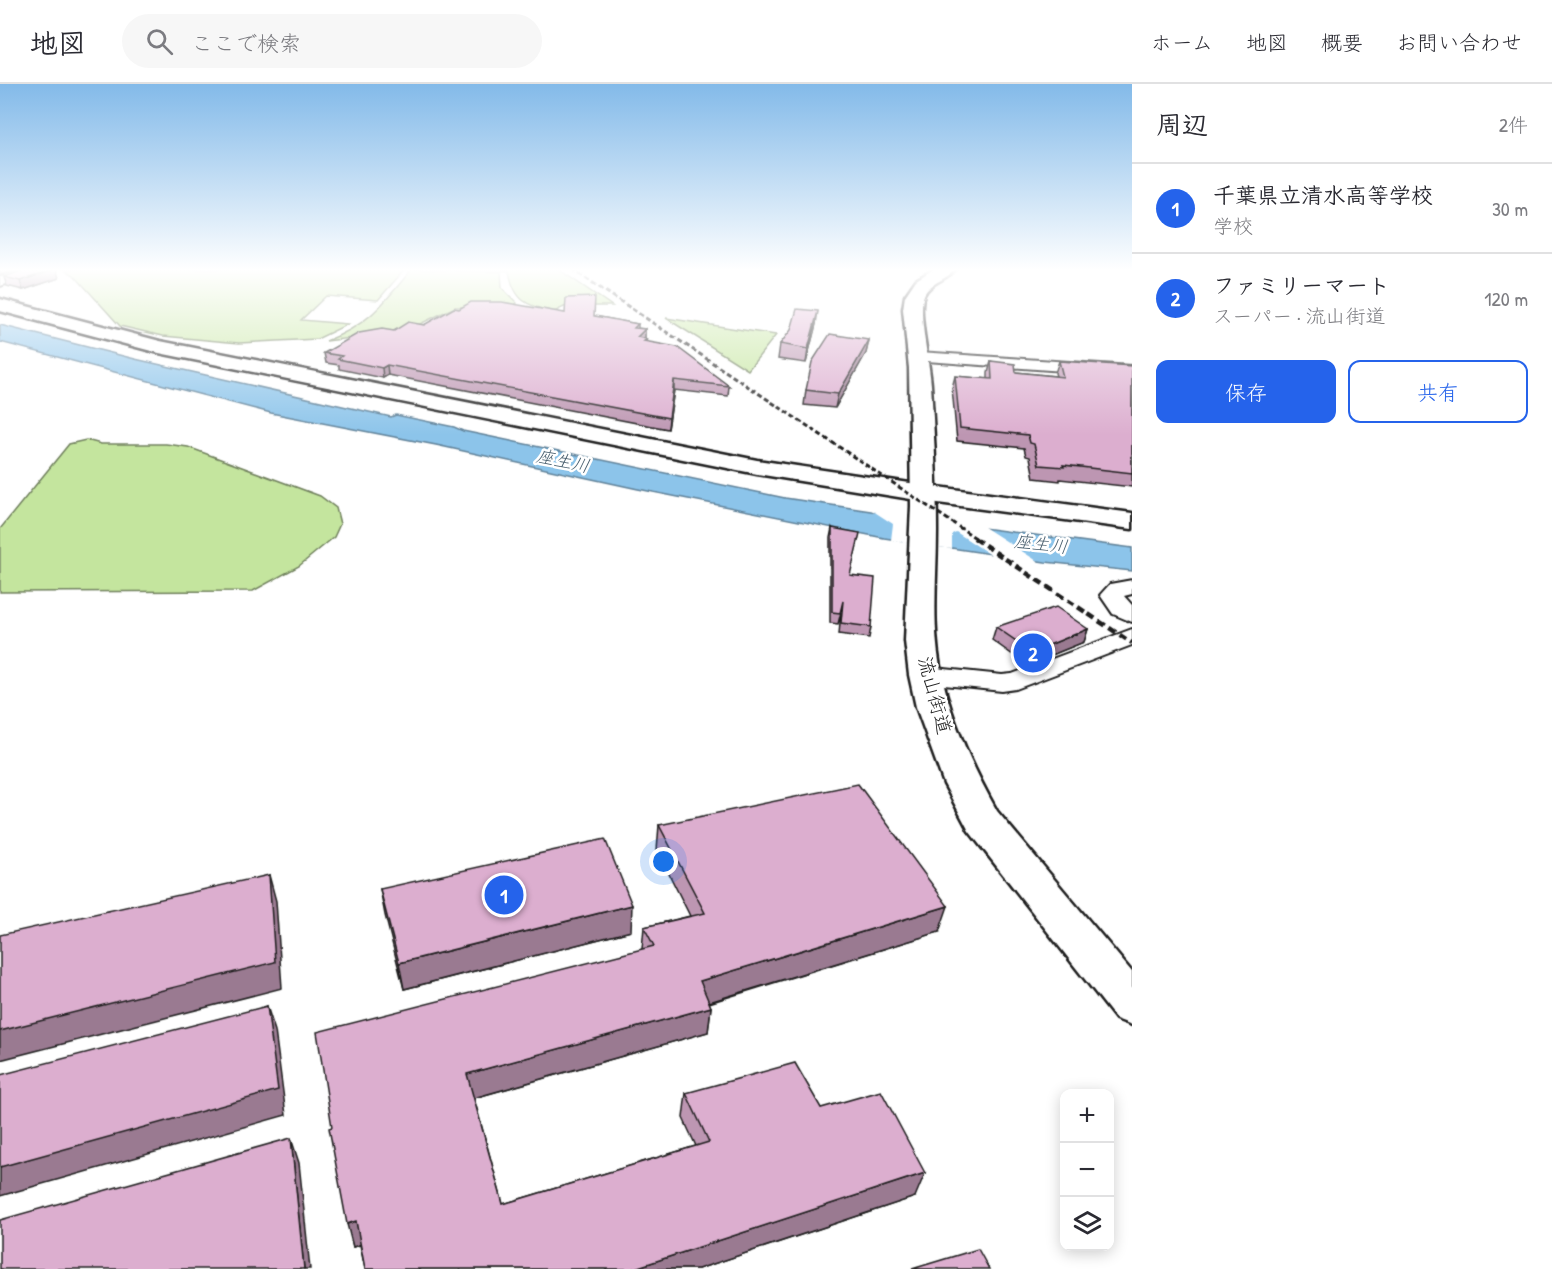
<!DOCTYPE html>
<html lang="ja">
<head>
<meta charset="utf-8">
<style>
  body { margin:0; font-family:"Patrick Hand","Klee One",sans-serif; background:#f7f7f7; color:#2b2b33 }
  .controls { position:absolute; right:18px; bottom:18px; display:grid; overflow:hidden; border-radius:12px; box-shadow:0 3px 15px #0003 }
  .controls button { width:54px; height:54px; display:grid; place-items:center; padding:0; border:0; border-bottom:2px solid #e1e1e2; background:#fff; color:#2b2b33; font:30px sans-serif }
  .you { position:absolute; left:664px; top:778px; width:21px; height:21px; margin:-15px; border:4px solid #fff; border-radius:50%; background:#1a73e8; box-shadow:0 0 0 9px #1a73e833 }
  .badge { display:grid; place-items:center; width:39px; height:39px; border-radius:50%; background:#2563eb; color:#fff; font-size:20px; font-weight:700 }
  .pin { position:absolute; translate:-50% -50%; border:3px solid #fff; box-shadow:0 2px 6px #0006 }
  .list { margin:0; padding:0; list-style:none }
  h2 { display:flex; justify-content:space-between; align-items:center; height:78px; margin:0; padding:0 24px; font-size:26px }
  h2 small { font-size:20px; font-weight:400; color:#7c7c81 }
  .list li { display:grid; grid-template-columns:39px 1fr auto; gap:18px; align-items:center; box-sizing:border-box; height:90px; padding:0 24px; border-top:2px solid #e1e1e2 }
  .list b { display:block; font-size:22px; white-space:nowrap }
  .list p { margin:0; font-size:20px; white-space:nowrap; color:#7c7c81 }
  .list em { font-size:20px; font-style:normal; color:#7c7c81 }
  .actions { display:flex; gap:12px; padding:18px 24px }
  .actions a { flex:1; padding:14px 0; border:2px solid #2563eb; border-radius:12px; text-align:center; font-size:21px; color:#2563eb }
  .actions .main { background:#2563eb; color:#fff }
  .icon { flex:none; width:33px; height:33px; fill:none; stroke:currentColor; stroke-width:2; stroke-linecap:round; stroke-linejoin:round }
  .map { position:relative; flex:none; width:1132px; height:1185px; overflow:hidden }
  header { display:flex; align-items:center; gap:36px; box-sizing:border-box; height:84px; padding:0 30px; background:#fff; border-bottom:2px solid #e1e1e2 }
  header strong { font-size:28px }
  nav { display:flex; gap:33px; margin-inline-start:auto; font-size:21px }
  .search { width:420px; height:54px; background:#f7f7f7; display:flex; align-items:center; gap:15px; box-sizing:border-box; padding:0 21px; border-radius:33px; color:#7c7c81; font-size:22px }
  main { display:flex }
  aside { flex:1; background:#fff }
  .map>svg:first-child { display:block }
  .green { fill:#c4e59e; stroke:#70805d; stroke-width:1.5 }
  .water { fill:#8cc4ea; stroke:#5f8198; stroke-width:1.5 }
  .pier { fill:#fff }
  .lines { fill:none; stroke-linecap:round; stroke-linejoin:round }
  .street-casing { stroke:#1c1c1c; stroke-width:4 }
  .secondary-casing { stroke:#1c1c1c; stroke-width:5 }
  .primary-casing { stroke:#1c1c1c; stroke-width:5 }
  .street { fill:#fff; fill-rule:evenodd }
  .secondary { fill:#fff; fill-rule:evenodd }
  .primary { fill:#fff; fill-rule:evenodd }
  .rail-far1 { stroke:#1c1c1c; stroke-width:3; stroke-dasharray:5 3; stroke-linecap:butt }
  .rail { stroke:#1c1c1c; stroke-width:4.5; stroke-dasharray:8 4.5; stroke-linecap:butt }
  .wall { fill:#bd96b2; stroke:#1c1c1c; stroke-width:1.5 }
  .shaded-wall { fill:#9a7a91; stroke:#1c1c1c; stroke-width:1.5 }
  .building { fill:#dcaecf; stroke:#1c1c1c; stroke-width:1.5 }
  .labels { text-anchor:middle; stroke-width:5; stroke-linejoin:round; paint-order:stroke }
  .far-water-label { font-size:18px; font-style:italic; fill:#495f6e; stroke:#fff }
  .street-label { font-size:20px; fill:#1c1c1c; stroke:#fff }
</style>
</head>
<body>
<header>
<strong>地図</strong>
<div class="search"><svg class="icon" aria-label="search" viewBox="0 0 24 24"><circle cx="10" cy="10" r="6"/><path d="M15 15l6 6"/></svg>ここで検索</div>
<nav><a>ホーム</a><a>地図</a><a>概要</a><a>お問い合わせ</a></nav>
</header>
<main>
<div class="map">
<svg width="1132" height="1185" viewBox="0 0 1132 1185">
  <rect width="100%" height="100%" fill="#fff"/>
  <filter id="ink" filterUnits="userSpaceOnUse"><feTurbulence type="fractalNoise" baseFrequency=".0167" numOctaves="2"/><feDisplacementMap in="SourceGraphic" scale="12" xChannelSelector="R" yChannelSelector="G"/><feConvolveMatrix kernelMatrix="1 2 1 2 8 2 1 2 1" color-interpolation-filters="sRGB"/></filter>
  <g filter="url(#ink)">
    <path class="green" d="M64,185H405L378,216L326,212L301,236L348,240L317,255L239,259L163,252L120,242L74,191Z
      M412,185L501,188L502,204L517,219L512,222L455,223L420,240L377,251L326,257C370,240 383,220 412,185Z
      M476,185H558L612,222H566L554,228C527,222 514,217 509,187Z
      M666,234L776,251L748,286Z
      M86,356L101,360H166L188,363L320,412L336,424L340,440L334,453L299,482L253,507L0,508V445L69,360Z"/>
    <path class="water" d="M0,241L135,275L391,333L396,331L454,343L463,347L785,414L983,444L1132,464V487L1045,478L884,454L638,405L436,361L271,329L0,258Z"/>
    <path class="pier" d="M867,423L981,441L1042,480L994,473L956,448L952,450V465L891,456L893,440Z"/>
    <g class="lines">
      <g class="street-casing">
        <path id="street" d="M26,185H46L44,188L0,202V193Z
          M919,268L1132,282V292L913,276L911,273Z
          M1132,496V510L1124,512L1132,521V538L1113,530L1100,511L1110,500Z
          M1132,545V561L1016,605L1002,607L925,599L916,597L912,591L916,585L925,583L1002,591L1012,590Z"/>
      </g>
      <g class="secondary-casing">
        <path id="secondary" d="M0,215L160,257L757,376L923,401L1132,429V445L923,417L757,390L159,269L0,227Z"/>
      </g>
      <g class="primary-casing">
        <path id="primary" d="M934,185H955C947,196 930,198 924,211C917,227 930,280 931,301C934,350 937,398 937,447C937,494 931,546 942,592C952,639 974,686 997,727L1132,888V941L1116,935L969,747L944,700L916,623L909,591L905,557L911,422L909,284L903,225L905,212L916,196Z"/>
      </g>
      <use href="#street" class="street"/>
      <use href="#secondary" class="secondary"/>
      <use href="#primary" class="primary"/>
      <path class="rail-far1" d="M572,185L977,455"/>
      <path class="rail" d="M974,454L1132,559"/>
    </g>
    <path class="wall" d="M56,185L59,194L23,206L7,202L4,193Z
      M459,225L565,229L595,232L638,240V244L645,245V254L647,258L729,302L728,312L674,306L668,345L388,291L383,294L339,285V281L326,279L324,269L394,247L424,241Z
      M816,240L806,279L778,275L780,260Z
      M869,256L866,269L835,324L804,321L806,306Z
      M991,277L1016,288L1056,292L1055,289L1059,277L1132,282V403L1060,395V397L1034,394L1030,373L1026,372L1024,364L957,357L952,304L955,292L988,295V289Z
      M832,444L850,492L871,543L869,554L839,550L841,528L838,540L830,539V454Z
      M996,543L1088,545L1084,558L1027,581L992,556Z
      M659,741L939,848L709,919L711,923L708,948L474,1014L503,1120L696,1062L683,1034L686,1009L821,1024L915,1113L698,1185H365L360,1161L353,1163L332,1043L642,865L644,843L690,832L657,766Z
      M380,805L631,847L404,905L385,831Z"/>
    <path class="shaded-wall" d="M0,185H18L0,191Z
      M56,185L59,194L23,206L20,197Z
      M818,227L816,240L806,279L808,265Z
      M645,245V255L637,253Z
      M869,256L866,269L835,324L838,310Z
      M387,281L388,291L383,294L382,284Z
      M674,296V306L668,345L669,334Z
      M1088,545L1084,558L1027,581L1032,568Z
      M269,791L276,817L282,904L0,976V947Z
      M632,821L631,847L404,905L399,879Z
      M948,822L939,848L696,922L700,897Z
      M267,922L275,947L286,1031L0,1112V1083Z
      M711,923L708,948L470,1015L467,990Z
      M291,1054L299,1079L310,1185H304Z
      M925,1089L915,1113L698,1185H632Z
      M356,1137L362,1160L353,1163L347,1140Z"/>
    <path class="building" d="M27,185H56L20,197L4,193Z
      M595,213L594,232L638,240L634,244L645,245L637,253L647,255L644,257L677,263L729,302L674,296L669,334L387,281L382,284L338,275L342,272L324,269L359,249L382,245L394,247L408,238L424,241L454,224L459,225L471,218H502L565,229L566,214Z
      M797,225L818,227L808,265L780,260L791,246Z
      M830,250L869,256L838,310L806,306L812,278Z
      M991,277L1015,280L1016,288L1063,293L1059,277L1132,282V389L1063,381L1064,383L1039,381L1034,360L1030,359L1028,351L960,344L955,292L992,295Z
      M832,444L860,449L850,491L875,494L871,543L841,539L843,517L840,529L832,528Z
      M1056,523L1088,545L1032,568L996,543Z
      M858,700L948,822L700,897L711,923L467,990L503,1120L709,1058L686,1009L795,979L821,1024L881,1007L925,1089L632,1185H365L356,1137L347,1140L329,1044L332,1043L317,948L654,862L644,843L705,829L659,741Z
      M605,755L632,821L399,879L380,805Z
      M269,791L275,878L0,947V851Z
      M267,922L278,1006L0,1083V991Z
      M291,1054L304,1185H0V1136Z
      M978,1165L989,1185H912Z"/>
  </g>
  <linearGradient id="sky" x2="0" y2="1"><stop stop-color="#83bae9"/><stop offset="0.53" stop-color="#fff"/><stop offset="1" stop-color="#fff" stop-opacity="0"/></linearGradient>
  <rect width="1132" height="351" fill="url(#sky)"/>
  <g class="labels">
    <g class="far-water-label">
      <text transform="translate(563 377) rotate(12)" y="6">座生川</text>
      <text transform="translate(1041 460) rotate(7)" y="6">座生川</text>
    </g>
    <g class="street-label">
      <text transform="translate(935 611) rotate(75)" y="7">流山街道</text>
    </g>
  </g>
</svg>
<div class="controls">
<button>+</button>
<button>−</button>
<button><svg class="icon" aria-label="layers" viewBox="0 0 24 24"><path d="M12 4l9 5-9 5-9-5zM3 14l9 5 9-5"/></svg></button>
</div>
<div class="you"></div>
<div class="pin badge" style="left:504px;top:811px">1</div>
<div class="pin badge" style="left:1033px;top:569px">2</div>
</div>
<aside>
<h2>周辺<small>2件</small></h2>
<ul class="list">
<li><span class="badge">1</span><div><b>千葉県立清水高等学校</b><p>学校</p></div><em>30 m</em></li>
<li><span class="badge">2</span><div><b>ファミリーマート</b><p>スーパー · 流山街道</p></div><em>120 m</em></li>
</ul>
<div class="actions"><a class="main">保存</a><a>共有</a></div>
</aside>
</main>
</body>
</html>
